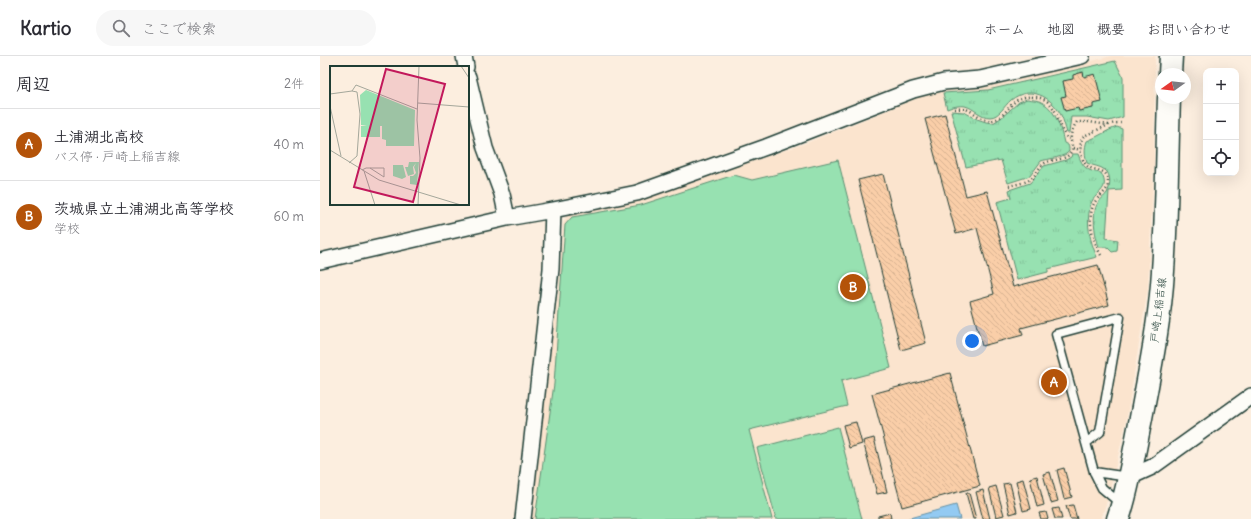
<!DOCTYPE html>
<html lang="ja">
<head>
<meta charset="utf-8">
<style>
  body { margin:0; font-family:Delius,"Klee One",sans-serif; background:#f7f7f7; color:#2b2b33 }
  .controls { position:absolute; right:12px; top:12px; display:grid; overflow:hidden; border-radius:8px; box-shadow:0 4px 16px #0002 }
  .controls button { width:36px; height:36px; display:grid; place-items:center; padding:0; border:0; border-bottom:1px solid #e1e1e2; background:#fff; color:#2b2b33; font:20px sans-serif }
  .compass { position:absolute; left:835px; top:12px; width:36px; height:36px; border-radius:50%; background:#fff; box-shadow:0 4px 16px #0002; rotate:255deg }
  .you { position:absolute; left:652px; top:285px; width:14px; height:14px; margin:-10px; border:3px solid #fff; border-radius:50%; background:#1a73e8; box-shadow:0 0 0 6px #1a73e833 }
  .badge { display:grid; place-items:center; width:26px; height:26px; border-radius:50%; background:#b45309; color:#fff; font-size:13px; font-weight:700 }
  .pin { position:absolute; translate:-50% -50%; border:2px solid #fff; box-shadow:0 1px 4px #0006 }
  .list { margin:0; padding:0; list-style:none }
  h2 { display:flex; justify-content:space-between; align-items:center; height:52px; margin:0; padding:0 16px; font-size:17px }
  h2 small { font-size:13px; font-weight:400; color:#7c7c81 }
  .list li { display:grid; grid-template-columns:26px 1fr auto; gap:12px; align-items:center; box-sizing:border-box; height:72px; padding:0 16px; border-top:1px solid #e1e1e2 }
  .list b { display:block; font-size:15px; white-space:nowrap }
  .list p { margin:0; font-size:13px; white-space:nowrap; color:#7c7c81 }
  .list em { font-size:13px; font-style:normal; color:#7c7c81 }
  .icon { flex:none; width:22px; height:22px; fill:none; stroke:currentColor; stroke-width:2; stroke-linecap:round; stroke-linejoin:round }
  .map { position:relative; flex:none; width:931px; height:463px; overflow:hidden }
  header { display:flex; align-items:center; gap:24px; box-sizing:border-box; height:56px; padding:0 20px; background:#fff; border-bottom:1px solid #e1e1e2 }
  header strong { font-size:19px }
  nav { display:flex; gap:22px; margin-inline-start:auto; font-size:14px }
  .search { width:280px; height:36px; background:#f7f7f7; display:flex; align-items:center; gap:10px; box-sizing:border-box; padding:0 14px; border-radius:22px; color:#7c7c81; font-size:15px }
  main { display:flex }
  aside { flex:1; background:#fff }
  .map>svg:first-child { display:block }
  .built { fill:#fbe4ce }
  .grass { fill:url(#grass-tufts); stroke:#5b8f72 }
  .pitch { fill:#97e1b1; stroke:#5b8f72 }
  .water { fill:#93caf2; stroke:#6592a6 }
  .building { fill:url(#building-back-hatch); stroke:#1f3d34 }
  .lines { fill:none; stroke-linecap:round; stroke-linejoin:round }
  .lane-casing { stroke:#1f3d34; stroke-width:11 }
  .street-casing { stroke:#1f3d34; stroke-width:18 }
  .secondary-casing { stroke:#1f3d34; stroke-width:25 }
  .path { stroke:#1f3d34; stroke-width:2.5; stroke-dasharray:1 3; stroke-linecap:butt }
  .lane { stroke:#fdfcf7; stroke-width:8 }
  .street { stroke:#fdfcf7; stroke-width:15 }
  .secondary { stroke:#fdfcf7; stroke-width:22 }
  .labels { text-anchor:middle; stroke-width:3; stroke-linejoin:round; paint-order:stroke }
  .street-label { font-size:11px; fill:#1f3d34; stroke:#fdfcf7 }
  .inset-road { fill:none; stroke:#a4a79b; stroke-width:1 }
  .view { fill:#c2185b; fill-opacity:0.15; stroke:#c2185b; stroke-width:2 }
  .inset-edge { fill:none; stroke:#1f3d34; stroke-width:2 }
</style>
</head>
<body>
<header>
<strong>Kartio</strong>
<div class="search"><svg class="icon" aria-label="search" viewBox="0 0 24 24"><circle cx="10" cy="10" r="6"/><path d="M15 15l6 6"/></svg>ここで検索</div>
<nav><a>ホーム</a><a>地図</a><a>概要</a><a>お問い合わせ</a></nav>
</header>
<main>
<aside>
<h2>周辺<small>2件</small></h2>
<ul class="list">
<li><span class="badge">A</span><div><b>土浦湖北高校</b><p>バス停 · 戸崎上稲吉線</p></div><em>40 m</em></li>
<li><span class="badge">B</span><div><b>茨城県立土浦湖北高等学校</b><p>学校</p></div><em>60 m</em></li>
</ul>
</aside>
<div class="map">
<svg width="931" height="463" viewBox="0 0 931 463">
  <defs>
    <pattern id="grass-tufts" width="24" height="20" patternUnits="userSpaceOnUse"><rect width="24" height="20" fill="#97e1b1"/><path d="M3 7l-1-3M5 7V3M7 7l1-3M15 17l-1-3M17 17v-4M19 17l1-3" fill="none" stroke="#82c299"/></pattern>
    <pattern id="building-back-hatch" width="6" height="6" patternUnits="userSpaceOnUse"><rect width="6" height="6" fill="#facea8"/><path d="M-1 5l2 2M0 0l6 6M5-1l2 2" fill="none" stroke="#d6b291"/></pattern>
  </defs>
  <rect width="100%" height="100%" fill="#fceedf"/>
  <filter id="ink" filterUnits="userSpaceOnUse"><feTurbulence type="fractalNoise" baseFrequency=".025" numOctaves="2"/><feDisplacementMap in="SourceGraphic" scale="8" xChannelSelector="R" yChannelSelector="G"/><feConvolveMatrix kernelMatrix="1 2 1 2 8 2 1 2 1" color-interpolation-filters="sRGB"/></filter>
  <g filter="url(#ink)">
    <path class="built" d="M792,0H835L834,106L828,232L806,367L788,442L781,463H209L239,229L243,167L248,158L324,143L486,87L600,41L618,36L665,31Z"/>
    <path class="grass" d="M795,5L803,21V61L789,65L767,61H751L749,77H747C745,71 744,65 741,59C731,40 710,29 691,44C684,50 679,61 670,61C660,61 654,52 645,50C639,49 632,51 627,53L623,37L668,34Z
      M707,43C713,44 719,44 723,47C736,54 741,73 744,87L748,89C749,90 749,94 749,95C747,101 727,103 721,105L710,120L688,127L681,104L646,111L631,55L644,56L657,63L666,66L673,67L681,62L699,46Z
      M797,71L802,73V134L789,135L786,182L798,184L797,195L792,196L787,191H779C775,179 773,166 775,154C778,143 782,144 787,137C791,130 791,118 785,114C780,110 773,110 767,107C765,99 764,93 767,85C778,81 787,74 797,71Z
      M752,98H758C763,112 767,115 781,117C792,136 773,135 770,151C766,168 770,185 777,201L728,213V216L697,224L677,146L691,142L689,134L710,127L724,110L746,104L751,101Z"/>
    <path class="pitch" d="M518,104L571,312L521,325L527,350L429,374L452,463H215L234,328L245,169L252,161L321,149L414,119L432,124Z
      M518,371L542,463H456L437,392Z"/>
    <path class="water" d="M636,449L640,463H586Z"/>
    <path class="building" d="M763,16L764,21L775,18L782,46L773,48V52L759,55L758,52L745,55L741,41L746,40L743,25L753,23V19Z
      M625,58L646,140L667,135L693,231L778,209L789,249L701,272L703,279L662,290L650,245L674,238L657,172L636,178L605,63Z
      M563,118L606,287L581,294L538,124Z
      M630,317L660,430L582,451L552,338Z
      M536,366L542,388L529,392L523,369Z
      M554,382L567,436L557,438L543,385Z
      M744,412L752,441L744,443L737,414Z
      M730,416L738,445L731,447L723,418Z
      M717,420L724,449L717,451L710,422Z
      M703,423L711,453L703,455L696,425Z
      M690,427L697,456L690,458L683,428Z
      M676,430L684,459L676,461L669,432Z
      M663,434L670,463H663L656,436Z
      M646,437H649L656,463H653Z
      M753,449L757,463H750L746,450Z
      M739,452L742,463H735L732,453Z
      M726,456L728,463H721L719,457Z
      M570,457L571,463H558V460Z"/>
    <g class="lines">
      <g class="lane-casing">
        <path id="lane" d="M766,387L780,376L800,261L736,278L774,416L782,432L801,448
          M774,416L809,421"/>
      </g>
      <g class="street-casing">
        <path id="street" d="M144,0L146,11
          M148,21L165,92L182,138L187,162
          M0,205L187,162L233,154L317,137L446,91L593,34L624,26L660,23L762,0
          M810,421L832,411L931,340
          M203,463L231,213L233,154"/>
      </g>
      <g class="secondary-casing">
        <path id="secondary" d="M850,18L851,0
          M798,463C809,431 814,396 821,362C830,314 840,265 843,215C847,158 847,100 849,42"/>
      </g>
      <path class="path" d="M635,53C639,53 644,52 648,54C656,57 663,66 673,64C690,60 689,38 714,41C719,41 723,42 728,46C741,57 739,78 751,85
        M753,92L761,94
        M689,130C696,128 706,127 712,122C718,117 718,110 727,106C735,103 747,104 751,96C754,91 750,86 751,80C751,76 754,70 757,66H769L789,69
        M781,199C773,186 766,160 775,146C779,139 788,136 788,127C788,110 774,117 766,109C764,107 762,101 761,98C760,93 760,84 764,80C766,79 786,70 789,69C793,67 798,67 801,67"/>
      <use href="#lane" class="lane"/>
      <use href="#street" class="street"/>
      <use href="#secondary" class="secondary"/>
    </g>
  </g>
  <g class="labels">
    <g class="street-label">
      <text transform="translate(838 254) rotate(-83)" y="4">戸崎上稲吉線</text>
    </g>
  </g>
  <g transform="translate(10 10)">
    <rect width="139" height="139" fill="#fceedf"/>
    <path d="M79,96H89L87,119L80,118V110H83L86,107L84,101L86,97L83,101L84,108L78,110L75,101H78ZM63,99H73L76,111L72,113L63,110Z" fill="#97e1b1"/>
    <path d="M36,24L85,44L84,80H56V74L52,73V60H50V71H31V60H37L31,59L30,29Z" fill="#97e1b1"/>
    <path class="inset-road" d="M131,0L139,12M0,28L22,25L26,19L87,43M88,37L139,41M0,40L11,90M0,84L49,114L131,139M19,97L27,90L30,48L27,26L22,25M32,104L36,102H54V111L40,102M34,105L45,139M88,139L90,92L87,54L89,0"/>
    <path class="view" d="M56,3L115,18L83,136L24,121Z"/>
    <rect width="139" height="139" class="inset-edge"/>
  </g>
</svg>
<div class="controls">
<button>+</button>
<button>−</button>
<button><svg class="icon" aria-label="locate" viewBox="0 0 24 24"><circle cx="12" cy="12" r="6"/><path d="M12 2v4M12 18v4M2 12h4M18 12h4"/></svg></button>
</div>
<svg class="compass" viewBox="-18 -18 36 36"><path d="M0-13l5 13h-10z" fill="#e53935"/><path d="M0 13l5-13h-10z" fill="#7c7c81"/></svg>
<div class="you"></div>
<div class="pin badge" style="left:734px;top:326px">A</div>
<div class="pin badge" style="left:533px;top:231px">B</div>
</div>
</main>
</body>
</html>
